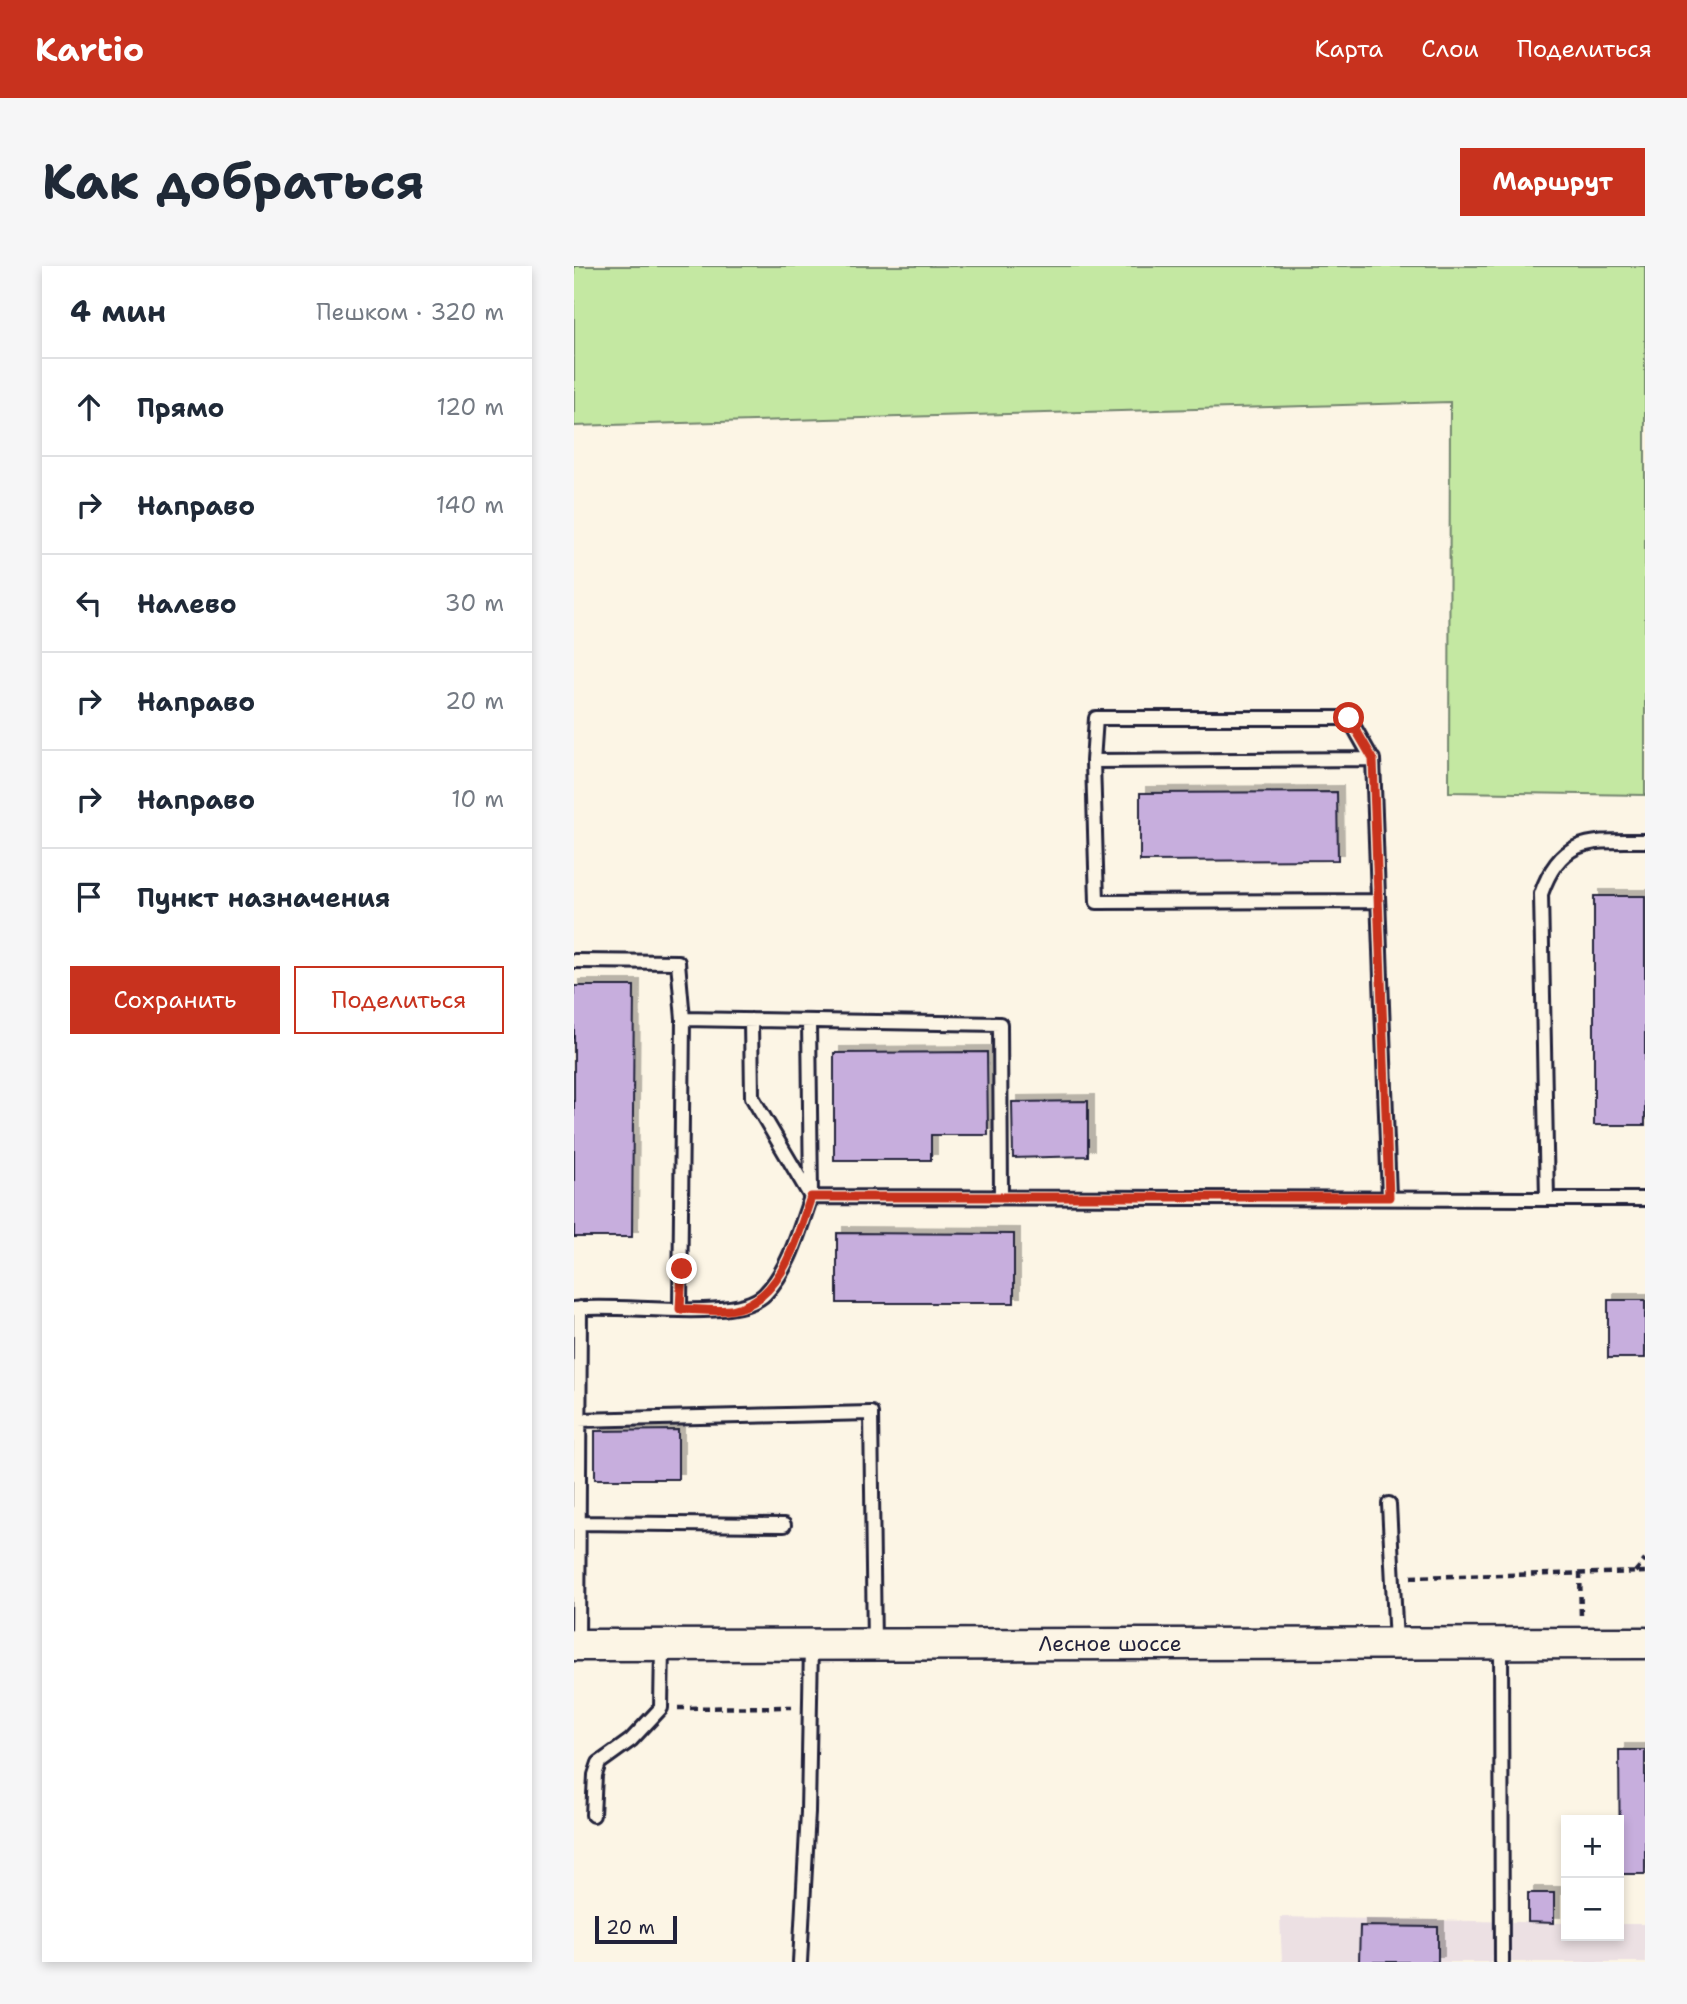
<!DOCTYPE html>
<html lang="ru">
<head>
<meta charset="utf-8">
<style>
  body { margin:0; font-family:"Shantell Sans",sans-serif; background:#f6f6f7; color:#1f2937 }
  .controls { position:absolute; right:21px; bottom:21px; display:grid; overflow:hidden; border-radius:0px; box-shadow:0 4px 10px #0003 }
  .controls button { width:63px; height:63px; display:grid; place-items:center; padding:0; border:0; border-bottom:2px solid #e0e1e3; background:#fff; color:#1f2937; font:35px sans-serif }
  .scale { position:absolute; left:21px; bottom:18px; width:82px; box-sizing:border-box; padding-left:7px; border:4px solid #22223b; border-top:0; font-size:19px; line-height:24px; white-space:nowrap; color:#22223b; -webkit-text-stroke:5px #fcf5e5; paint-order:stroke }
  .stop { position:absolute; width:21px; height:21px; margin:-16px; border:5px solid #c8321e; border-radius:50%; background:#fff }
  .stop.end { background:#c8321e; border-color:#fff; box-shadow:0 2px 7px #0008 }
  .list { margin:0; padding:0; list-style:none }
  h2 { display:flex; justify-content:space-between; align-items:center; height:91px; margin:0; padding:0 28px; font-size:30px }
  h2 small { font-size:23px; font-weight:400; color:#747a83 }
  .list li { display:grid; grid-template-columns:46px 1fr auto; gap:21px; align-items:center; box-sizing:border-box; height:98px; padding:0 28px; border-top:2px solid #e0e1e3 }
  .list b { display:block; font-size:26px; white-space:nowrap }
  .list em { font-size:23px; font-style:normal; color:#747a83 }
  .actions { display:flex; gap:14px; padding:21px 28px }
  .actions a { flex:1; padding:16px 0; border:2px solid #c8321e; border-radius:0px; text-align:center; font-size:24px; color:#c8321e }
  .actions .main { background:#c8321e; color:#fff }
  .icon { flex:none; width:38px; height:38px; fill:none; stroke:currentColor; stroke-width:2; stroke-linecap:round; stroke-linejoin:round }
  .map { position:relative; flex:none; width:1071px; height:1696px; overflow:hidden; border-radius:0px }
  header { display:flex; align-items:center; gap:42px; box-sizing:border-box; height:98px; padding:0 35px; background:#c8321e; color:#fff }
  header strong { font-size:33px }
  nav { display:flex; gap:38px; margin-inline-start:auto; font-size:24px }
  .intro { display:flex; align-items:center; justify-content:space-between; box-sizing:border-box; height:168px; padding:0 42px }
  h1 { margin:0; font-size:49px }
  .button { padding:18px 32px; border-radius:0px; background:#c8321e; color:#fff; font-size:24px; font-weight:700 }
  main { display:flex; gap:42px; padding:0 42px }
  aside { flex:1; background:#fff; border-radius:0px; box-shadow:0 4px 10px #0003 }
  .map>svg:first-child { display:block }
  .built { fill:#ece0e3 }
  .green { fill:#c4e8a2; stroke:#73856e; stroke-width:2 }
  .building { fill:#c7aedd; stroke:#22223b; stroke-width:2; filter:url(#shadow) }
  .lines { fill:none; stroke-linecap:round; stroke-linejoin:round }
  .service-casing { stroke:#22223b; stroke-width:18 }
  .tertiary-casing { stroke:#22223b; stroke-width:35 }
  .path { stroke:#22223b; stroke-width:4.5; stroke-dasharray:7 5; stroke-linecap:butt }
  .service { stroke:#fcf5e5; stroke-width:12 }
  .tertiary { stroke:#fcf5e5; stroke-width:30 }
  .route { stroke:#c8321e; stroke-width:9 }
  .labels { text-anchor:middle; stroke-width:6; stroke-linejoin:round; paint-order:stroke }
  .street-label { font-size:21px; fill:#22223b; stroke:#fcf5e5 }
</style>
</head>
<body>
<header>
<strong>Kartio</strong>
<nav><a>Карта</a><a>Слои</a><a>Поделиться</a></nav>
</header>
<div class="intro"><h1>Как добраться</h1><a class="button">Маршрут</a></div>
<main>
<aside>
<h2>4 мин<small>Пешком · 320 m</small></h2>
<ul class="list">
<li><svg class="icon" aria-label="ahead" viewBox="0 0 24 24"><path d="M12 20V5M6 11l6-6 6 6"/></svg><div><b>Прямо</b></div><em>120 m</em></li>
<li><svg class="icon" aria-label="right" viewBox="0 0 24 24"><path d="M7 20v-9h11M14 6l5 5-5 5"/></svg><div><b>Направо</b></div><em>140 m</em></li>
<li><svg class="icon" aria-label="left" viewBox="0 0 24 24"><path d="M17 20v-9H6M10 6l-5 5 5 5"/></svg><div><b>Налево</b></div><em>30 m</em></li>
<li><svg class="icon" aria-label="right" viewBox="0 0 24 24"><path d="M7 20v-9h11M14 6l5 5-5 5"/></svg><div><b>Направо</b></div><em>20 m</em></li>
<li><svg class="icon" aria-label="right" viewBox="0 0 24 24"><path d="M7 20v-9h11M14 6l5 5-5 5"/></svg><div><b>Направо</b></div><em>10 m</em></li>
<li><svg class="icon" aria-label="arrive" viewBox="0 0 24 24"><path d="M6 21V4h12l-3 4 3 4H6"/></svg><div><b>Пункт назначения</b></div></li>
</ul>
<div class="actions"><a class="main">Сохранить</a><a>Поделиться</a></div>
</aside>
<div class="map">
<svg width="1071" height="1696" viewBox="0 0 1071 1696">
  <defs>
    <filter id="shadow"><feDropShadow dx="6" dy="-6" stdDeviation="0" flood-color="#0004"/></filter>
  </defs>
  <rect width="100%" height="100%" fill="#fcf5e5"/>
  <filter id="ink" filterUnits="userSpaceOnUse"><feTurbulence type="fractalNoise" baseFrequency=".0143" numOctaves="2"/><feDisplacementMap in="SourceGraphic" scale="14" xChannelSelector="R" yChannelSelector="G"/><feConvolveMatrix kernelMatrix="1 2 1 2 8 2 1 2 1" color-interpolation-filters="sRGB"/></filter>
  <g filter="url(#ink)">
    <path class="built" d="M706,1651L992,1657V1670H1045V1658H1071V1696H708Z"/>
    <path class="green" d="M0,0H1071V529L875,526L876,136L0,160Z"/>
    <path class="building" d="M763,526L764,594L566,595V527Z
      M1020,630H1071V859H1020Z
      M0,720H60L58,971H0Z
      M413,786L414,869H357V894H260V787Z
      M514,835V890L439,892L438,836Z
      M263,967L440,968V1037H263Z
      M1034,1034H1071V1092H1034Z
      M104,1164V1213H21V1165Z
      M1045,1484H1071V1608H1046Z
      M954,1627H980V1657L954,1656Z
      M786,1660L864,1661V1696H785Z"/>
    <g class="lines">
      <g class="service-casing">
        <path id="service" d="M519,495L522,452H775L798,493
          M1071,575C1017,575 987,570 967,628L973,933H1071
          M804,635L523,636L519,495L799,493L815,931
          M0,695L104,696L109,753L106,1043
          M109,753L426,758L427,931
          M177,754L178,831L237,931
          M235,755L237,930
          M0,1043C44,1036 162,1058 191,1028C216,1002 225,964 237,931L973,933
          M4,1154L297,1147L300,1379
          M815,1238L822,1377
          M0,1257L210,1259
          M4,1378L6,1042
          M927,1378L928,1696
          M19,1549L21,1509L25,1497L57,1474L87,1442L88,1379
          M226,1696L234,1546L237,1379"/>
      </g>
      <g class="tertiary-casing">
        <path id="tertiary" d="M0,1379L1071,1377"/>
      </g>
      <path class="path" d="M1006,1306L1007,1351
        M1061,1306L1071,1294
        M837,1311L1071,1306
        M104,1442L218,1441"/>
      <use href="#service" class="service"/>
      <use href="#tertiary" class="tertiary"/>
    </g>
  </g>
  <g class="lines" filter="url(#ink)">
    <path class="route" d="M108,1003L106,1043C123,1043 145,1047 161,1043C209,1032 223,971 237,931H815L799,493L775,452"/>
  </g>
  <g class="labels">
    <g class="street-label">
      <text x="536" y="1385">Лесное шоссе</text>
    </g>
  </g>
</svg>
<div class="controls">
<button>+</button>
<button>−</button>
</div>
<div class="scale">20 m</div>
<div class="stop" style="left:775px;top:452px"></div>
<div class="stop end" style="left:108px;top:1003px"></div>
</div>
</main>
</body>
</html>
